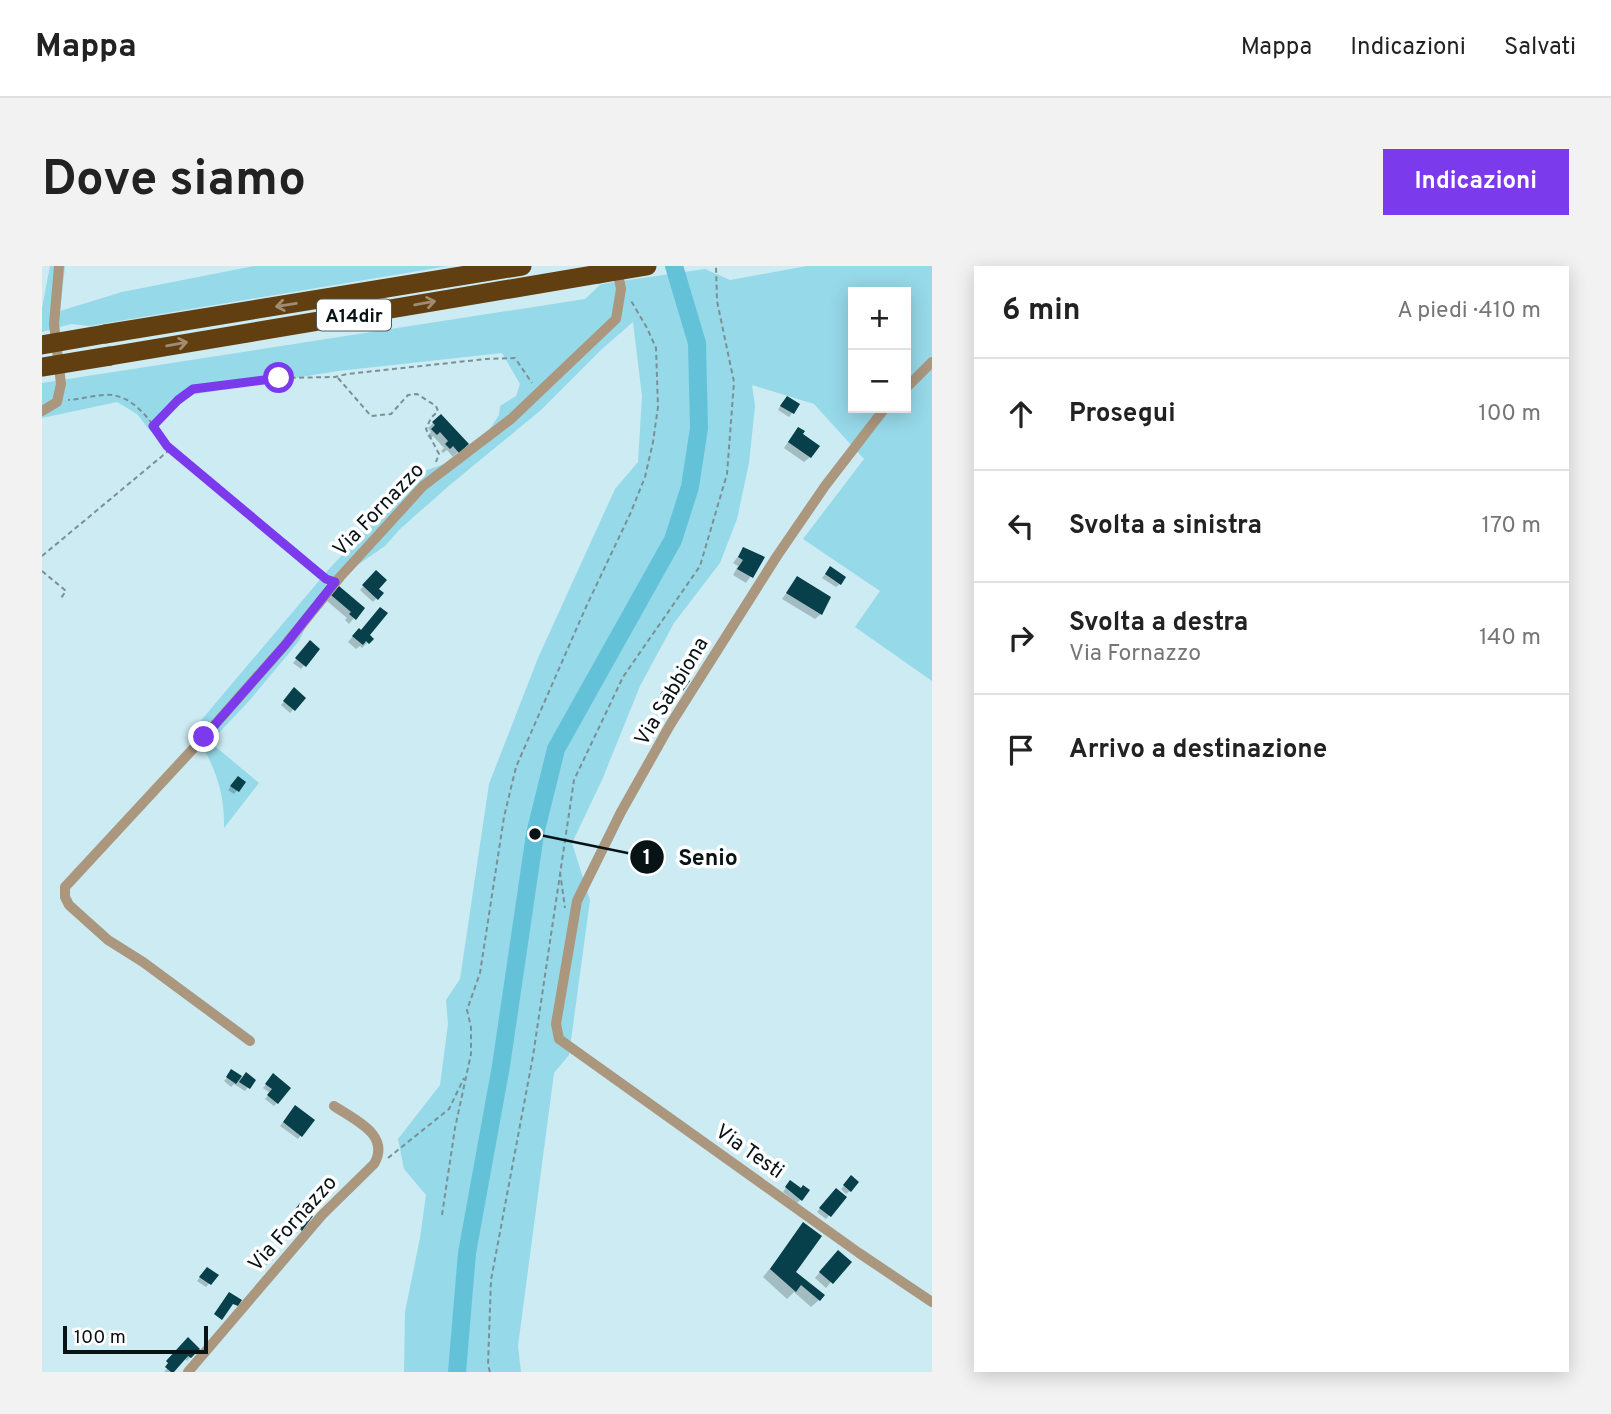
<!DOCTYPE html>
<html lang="it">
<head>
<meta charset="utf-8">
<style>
  body { margin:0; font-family:Overpass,sans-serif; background:#f2f2f2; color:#222 }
  .controls { position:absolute; right:21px; top:21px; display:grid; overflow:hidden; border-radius:0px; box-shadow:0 4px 18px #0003 }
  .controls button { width:63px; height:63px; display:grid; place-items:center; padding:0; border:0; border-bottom:2px solid #e0e0e0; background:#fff; color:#222; font:35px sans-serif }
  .scale { position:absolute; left:21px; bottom:18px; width:145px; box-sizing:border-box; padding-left:7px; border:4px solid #081316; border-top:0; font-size:19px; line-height:24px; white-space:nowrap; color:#081316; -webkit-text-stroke:5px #fff; paint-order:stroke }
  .stop { position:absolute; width:21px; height:21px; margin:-16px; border:5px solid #7c3aed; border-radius:50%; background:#fff }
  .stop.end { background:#7c3aed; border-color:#fff; box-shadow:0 2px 7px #0008 }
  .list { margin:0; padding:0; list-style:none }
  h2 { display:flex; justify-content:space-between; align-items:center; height:91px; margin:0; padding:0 28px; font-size:30px }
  h2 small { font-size:23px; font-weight:400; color:#767676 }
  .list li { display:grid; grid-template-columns:46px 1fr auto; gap:21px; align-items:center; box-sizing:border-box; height:112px; padding:0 28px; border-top:2px solid #e0e0e0 }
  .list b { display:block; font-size:26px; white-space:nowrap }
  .list p { margin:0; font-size:23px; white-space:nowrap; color:#767676 }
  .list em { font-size:23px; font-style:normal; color:#767676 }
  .icon { flex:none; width:38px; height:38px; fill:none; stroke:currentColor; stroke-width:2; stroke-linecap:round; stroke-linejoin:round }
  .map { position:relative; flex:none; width:890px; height:1106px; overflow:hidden; border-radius:0px }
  header { display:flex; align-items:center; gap:42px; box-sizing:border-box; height:98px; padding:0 35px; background:#fff; border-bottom:2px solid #e0e0e0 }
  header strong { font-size:33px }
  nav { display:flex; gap:38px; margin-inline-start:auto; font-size:24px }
  .intro { display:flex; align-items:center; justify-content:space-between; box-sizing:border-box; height:168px; padding:0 42px }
  h1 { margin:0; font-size:49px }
  .button { padding:18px 32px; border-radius:0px; background:#7c3aed; color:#fff; font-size:24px; font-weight:700 }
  main { display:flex; gap:42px; padding:0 42px }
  aside { flex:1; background:#fff; border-radius:0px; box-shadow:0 4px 18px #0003 }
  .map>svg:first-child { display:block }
  .green { fill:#96d9e9; fill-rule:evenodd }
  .shadow { fill:#0003 }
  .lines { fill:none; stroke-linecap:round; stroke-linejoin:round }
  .river { stroke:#64c2d8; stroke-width:18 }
  .building { fill:#073f4a }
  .path { stroke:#7a9095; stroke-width:2; stroke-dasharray:5 3.5; stroke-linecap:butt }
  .minor { stroke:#ab967e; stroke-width:10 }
  .motorway { stroke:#613f11; stroke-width:19 }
  .motorway-bridge { stroke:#613f11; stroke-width:19 }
  .oneway { stroke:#a08c70 }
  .route { stroke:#7c3aed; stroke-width:9 }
  .labels { text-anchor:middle; stroke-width:7; stroke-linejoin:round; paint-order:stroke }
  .shield { fill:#fff; stroke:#525a5c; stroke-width:2 }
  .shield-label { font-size:19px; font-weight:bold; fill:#081316 }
  .street-label { font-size:21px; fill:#081316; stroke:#fff }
  .leader { fill:none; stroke:#081316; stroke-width:2.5 }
  .callout-dot { fill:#081316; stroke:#fff; stroke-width:2.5 }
  .mark-label { font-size:21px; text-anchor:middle; font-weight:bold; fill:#fff }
  .callout-label { font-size:23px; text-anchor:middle; font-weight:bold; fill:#081316; stroke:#fff; stroke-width:7; stroke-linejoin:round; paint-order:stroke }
</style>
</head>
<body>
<header>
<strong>Mappa</strong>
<nav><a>Mappa</a><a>Indicazioni</a><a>Salvati</a></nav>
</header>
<div class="intro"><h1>Dove siamo</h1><a class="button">Indicazioni</a></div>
<main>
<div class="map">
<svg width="890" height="1106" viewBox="0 0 890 1106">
  <rect width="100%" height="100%" fill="#ccebf2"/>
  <path class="green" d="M8,0H23L18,45L80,26L212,0H406L47,60L29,58L0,66V42Z
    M765,0H890V415L813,361L838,325L761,273L822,193L772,138L710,119L713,140L707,197L695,253L678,297L632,357L598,420L560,514L530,577L548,634L527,789L512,807L476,1080L479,1106H362L363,1046L378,972L384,929L362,903L356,873L398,819L406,758L404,734L418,713L447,518L496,392L573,223L596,196L600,130L591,56L560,83L499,144L409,218L358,263L343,280L282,322L257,375L207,435L168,476L217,517L182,562C183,521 170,495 149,461L156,458L287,303L379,206L432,188L457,149L458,140L474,130L478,118L460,87L296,105L148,129L109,166L95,148L75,136L0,152V117L543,33L559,18L663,3L688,14ZM811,26H864V142H811Z"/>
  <path class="shadow" d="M741,135L756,139L747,151L736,144Z
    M398,150L424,178L411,191L405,184L401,187L399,185L402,182L391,170L388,173L385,170L389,166L386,162Z
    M751,169L768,191L762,196L742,182Z
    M701,284L721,292L704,317L691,309L696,300L691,297Z
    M334,306V323L339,327L331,336L318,324Z
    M785,306L798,318L794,321L780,312Z
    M755,312L779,348L773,353L740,333Z
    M297,322L312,352L307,358L303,354L305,352L285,335Z
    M311,370H325L329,373L320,382L318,380L314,383L306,376Z
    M265,380L276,383L259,403L251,397Z
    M638,412L640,424L637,427L631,423Z
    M253,424L262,432L248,447L239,439Z
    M620,426L635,430L627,440L616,432Z
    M193,515L202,516L192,528L186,524Z
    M190,806L200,812L212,814L203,825L192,818L189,821L182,815Z
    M231,810L235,837L232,840L223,833L228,827L221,822Z
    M250,845L259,869L256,873L238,860Z
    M809,912L808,925L804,928L799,923Z
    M745,920L759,933L755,937L741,926Z
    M803,931L784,953L775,946L786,933Z
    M254,943L269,951L255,967L244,956Z
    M747,979L752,1006L777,1034L769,1041L752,1026L745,1033L721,1011Z
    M228,981L234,987L221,1001L214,996Z
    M790,992L789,1016L784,1022L773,1012Z
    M162,1006L174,1009L164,1021L155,1015Z
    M148,1076L155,1083L145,1095L142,1092L130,1106H122Z"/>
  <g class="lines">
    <path class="river" d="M415,1106L425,987L459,800L493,568L514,483L631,274L648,221L657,162L655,77L632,0"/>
  </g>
  <path class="building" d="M745,130L758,138L752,148L738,140Z
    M399,148L427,178L417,187L411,180L408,183L403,178L406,175L398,166L395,169L389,163L393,159L390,156Z
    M756,161L763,165L761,168L778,180L769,192L746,176Z
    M701,281L723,291L711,312L695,303L701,294L696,291Z
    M788,300L804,311L799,319L783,308Z
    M334,304L345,314L337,323L342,327L336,334L320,319Z
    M755,310L789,331L780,349L744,327Z
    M297,320L323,342L314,354L307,348L309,346L289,329Z
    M338,341L346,347L328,369L332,373L327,378L324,375L321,379L310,370L317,362L319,364Z
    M268,374L278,383L264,401L253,392Z
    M641,407L646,410L644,412L648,415L641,425L633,420Z
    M252,421L264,432L253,445L241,435Z
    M624,421L637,430L632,437L618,428Z
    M196,510L204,516L197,526L188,520Z
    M189,803L200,810L194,818L184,811Z
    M204,806L214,814L208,823L197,816Z
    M231,807L249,822L236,838L225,829L230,823L223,818Z
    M253,839L273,854L260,871L241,856Z
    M809,909L817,916L809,926L801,919Z
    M748,914L759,922L761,919L768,924L760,935L743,921Z
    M794,922L805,931L789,951L777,942Z
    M258,937L271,950L260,965L246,952Z
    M761,956L780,970L754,1006L783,1029L778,1035L759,1019L754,1026L728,1003Z
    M228,979L237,986L225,999L216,991Z
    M796,984L810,996L791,1018L777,1006Z
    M165,1001L177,1009L169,1019L157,1011Z
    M187,1026L200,1034L196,1040L191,1038L180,1054L172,1048Z
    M146,1071L158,1083L149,1092L146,1090L132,1106H129L123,1101L126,1097L124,1095Z"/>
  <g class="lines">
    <path class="path" d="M296,112L329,150L349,148L366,129L375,128L394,140L396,145L389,152L384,163L397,188L394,196
      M111,160L136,134L151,123L237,112L293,111L305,108L444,93L473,92L490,117
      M126,180L283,312
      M0,290L125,186L126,180C111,160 97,133 70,129C56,128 40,133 26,134
      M0,305L24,325L19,332
      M518,606L523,642
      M346,892L407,843L422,812
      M400,949L413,862L429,788V761L425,744L438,707L462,551L474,501L544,341L589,246L603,211L611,176L616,141L614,82L605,62L588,33
      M448,1106L446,1099L449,1014L491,790L532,514L581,411L658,300L685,208L692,116L675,35L674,0"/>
    <path class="minor" d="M864,122L890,96
      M843,142L783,220L735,290L628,459L579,546L535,635L514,758L517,773L817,987L890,1036
      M0,145L15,136L19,118L12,58L17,0
      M208,775L101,696L66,674L27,639L23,631V621L162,471L243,379L298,311L381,220L469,153L574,53L579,23L575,3
      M146,1106L280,949L332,898C349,869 313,854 292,840"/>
    <path class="motorway" d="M63,68L480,0
      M68,90L557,8"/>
    <path class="motorway-bridge" d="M557,8L605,0
      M0,79L63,68
      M0,101L68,90"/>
  </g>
  <defs><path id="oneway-shaft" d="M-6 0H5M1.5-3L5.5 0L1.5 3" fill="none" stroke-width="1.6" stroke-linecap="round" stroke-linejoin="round" transform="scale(1.75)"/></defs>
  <g class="oneway">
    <use href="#oneway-shaft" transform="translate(383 37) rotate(-10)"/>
    <use href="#oneway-shaft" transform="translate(244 39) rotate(171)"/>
    <use href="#oneway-shaft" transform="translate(135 78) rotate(-10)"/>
  </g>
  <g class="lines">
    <path class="route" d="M162,471L243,379L293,316L284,313L125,180L111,160L136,134L151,123L237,112"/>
  </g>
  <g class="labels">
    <rect class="shield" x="275" y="33.5" width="74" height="31" rx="5"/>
    <g class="shield-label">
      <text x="312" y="56">A14dir</text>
    </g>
    <g class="street-label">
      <text transform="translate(336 243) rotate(-46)" y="7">Via Fornazzo</text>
      <text transform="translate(629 425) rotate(-59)" y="7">Via Sabbiona</text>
      <text transform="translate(708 885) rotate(35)" y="7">Via Testi</text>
      <text transform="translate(250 957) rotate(-48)" y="7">Via Fornazzo</text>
    </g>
  </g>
  <path class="leader" d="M493 568L605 591"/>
  <g class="callout-dot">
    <circle cx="493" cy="568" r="7"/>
    <circle cx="605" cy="591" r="18"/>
  </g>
  <g class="mark-label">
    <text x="605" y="598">1</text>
  </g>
  <g class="callout-label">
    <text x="666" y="599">Senio</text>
  </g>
</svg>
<div class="controls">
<button>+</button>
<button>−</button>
</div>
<div class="scale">100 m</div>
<div class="stop" style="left:237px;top:112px"></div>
<div class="stop end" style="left:162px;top:471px"></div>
</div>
<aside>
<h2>6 min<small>A piedi · 410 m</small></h2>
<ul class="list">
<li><svg class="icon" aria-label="ahead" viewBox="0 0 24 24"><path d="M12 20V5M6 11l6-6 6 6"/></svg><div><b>Prosegui</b></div><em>100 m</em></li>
<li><svg class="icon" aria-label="left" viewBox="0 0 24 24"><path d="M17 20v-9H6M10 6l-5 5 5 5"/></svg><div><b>Svolta a sinistra</b></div><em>170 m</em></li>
<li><svg class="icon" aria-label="right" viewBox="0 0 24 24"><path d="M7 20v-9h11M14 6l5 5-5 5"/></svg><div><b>Svolta a destra</b><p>Via Fornazzo</p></div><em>140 m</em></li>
<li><svg class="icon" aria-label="arrive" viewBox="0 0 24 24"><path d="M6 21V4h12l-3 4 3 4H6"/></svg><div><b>Arrivo a destinazione</b></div></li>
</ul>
</aside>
</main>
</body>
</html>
